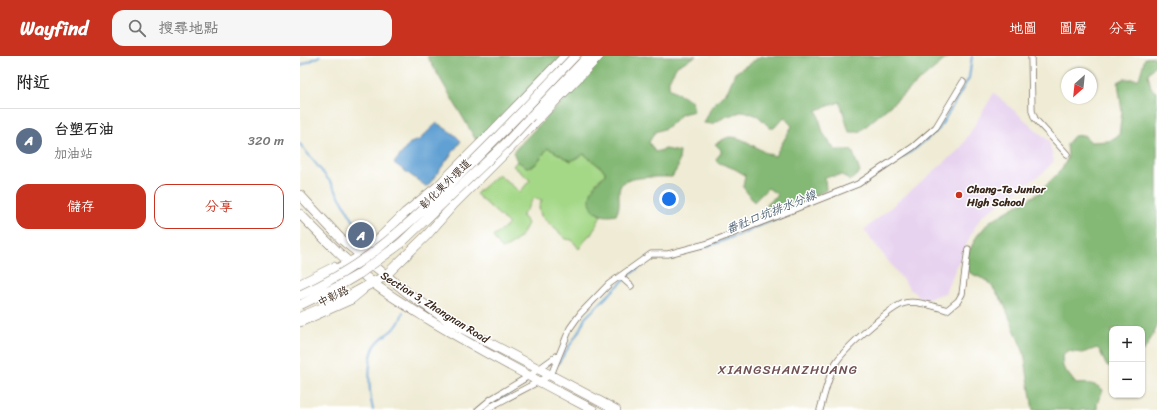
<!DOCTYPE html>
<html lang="zh-TW">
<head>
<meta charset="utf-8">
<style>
  body { margin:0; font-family:Sriracha,"LXGW WenKai TC",sans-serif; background:#f6f6f6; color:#222 }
  .controls { position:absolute; right:12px; bottom:12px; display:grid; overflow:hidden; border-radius:8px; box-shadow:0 1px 3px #0004 }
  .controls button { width:36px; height:36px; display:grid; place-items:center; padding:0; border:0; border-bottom:1px solid #e0e0e0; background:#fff; color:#222; font:20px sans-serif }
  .compass { position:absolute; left:761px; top:12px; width:36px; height:36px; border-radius:50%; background:#fff; box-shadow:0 1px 3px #0004; rotate:207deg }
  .you { position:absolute; left:369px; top:143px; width:14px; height:14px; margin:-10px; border:3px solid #fff; border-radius:50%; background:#1a73e8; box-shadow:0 0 0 6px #1a73e833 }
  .badge { display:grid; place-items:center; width:26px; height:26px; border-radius:50%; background:#c8321e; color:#fff; font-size:13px; font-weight:700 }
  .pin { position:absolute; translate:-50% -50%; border:2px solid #fff; box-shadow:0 1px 4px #0006 }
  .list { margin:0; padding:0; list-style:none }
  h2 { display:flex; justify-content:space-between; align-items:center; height:52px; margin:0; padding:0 16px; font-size:17px }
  h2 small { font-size:13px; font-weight:400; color:#767676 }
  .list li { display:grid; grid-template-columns:26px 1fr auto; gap:12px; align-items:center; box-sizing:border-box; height:64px; padding:0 16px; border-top:1px solid #e0e0e0 }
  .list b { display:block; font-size:15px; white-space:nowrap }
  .list p { margin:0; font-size:13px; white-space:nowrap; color:#767676 }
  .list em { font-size:13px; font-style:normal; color:#767676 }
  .actions { display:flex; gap:8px; padding:12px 16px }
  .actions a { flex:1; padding:9px 0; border:1px solid #c8321e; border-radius:12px; text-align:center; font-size:14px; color:#c8321e }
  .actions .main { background:#c8321e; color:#fff }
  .icon { flex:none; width:22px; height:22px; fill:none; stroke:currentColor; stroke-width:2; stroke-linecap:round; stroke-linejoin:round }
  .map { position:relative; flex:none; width:857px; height:354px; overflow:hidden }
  header { display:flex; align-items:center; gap:24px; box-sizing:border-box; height:56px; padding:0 20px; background:#c8321e; color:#fff }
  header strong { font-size:19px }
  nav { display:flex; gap:22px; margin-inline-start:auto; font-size:14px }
  .search { width:280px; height:36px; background:#f6f6f6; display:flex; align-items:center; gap:10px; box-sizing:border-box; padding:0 14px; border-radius:12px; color:#767676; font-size:15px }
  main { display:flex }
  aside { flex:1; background:#fff }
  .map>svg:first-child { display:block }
  .built { fill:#e7d2ef }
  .green { fill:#a4d887; stroke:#708152 }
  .forest { fill:#83b874; stroke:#5f7149 }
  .water { fill:#61a0d3; stroke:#4e6578 }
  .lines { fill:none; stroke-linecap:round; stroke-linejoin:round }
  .stream { stroke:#61a0d3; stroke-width:2 }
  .minor-casing { stroke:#7a6e5e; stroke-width:7 }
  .tertiary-casing { stroke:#7a6e5e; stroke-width:8 }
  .primary-casing { stroke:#7a6e5e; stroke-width:10 }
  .minor { stroke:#fff; stroke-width:5.5 }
  .tertiary { stroke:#fff; stroke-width:7 }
  .primary { stroke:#fff; stroke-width:9 }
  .primary-bridge-casing { stroke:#7a6e5e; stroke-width:10; stroke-linecap:butt }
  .primary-bridge { stroke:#fff; stroke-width:9 }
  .poi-dot { fill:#c8321e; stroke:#fff; stroke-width:1.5 }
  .labels { text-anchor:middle; stroke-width:3; stroke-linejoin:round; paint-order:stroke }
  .street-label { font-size:11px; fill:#3b2a1e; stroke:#fff }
  .poi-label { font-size:11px; font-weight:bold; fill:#3b2a1e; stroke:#fff; text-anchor:start }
  .water-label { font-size:12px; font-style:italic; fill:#4c5f6f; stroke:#fff }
  .quarter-label { font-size:13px; letter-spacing:1px; fill:#705254; stroke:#fff }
</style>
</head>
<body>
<header>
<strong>Wayfind</strong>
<div class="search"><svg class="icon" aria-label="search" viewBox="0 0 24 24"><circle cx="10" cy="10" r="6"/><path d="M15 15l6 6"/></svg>搜尋地點</div>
<nav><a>地圖</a><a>圖層</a><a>分享</a></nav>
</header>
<main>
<aside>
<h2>附近<small></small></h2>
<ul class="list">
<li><span class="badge" style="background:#5c6f8a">A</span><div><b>台塑石油</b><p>加油站</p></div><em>320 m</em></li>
</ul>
<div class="actions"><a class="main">儲存</a><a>分享</a></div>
</aside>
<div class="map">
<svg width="857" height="354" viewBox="0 0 857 354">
  <rect width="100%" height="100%" fill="#fff"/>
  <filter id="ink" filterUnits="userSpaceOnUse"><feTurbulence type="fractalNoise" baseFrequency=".025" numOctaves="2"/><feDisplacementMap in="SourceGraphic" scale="8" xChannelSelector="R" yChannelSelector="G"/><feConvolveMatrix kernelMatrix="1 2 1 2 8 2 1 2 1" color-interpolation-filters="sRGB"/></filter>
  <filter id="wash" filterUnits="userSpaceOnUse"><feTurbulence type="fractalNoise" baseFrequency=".012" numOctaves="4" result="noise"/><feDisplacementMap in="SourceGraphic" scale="16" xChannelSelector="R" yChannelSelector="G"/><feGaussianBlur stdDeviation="0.9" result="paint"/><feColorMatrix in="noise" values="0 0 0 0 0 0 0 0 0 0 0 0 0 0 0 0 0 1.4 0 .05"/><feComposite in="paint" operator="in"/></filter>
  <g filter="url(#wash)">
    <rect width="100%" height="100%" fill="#efebd4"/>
    <path class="built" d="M694,37L749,85L754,105L744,116L681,161L671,178L645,237L623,244L610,233L564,174L660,93Z"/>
    <path class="green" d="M248,92L271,105L283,97L305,115V119L296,126L294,155L301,160L291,179H289L279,193L272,184L266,183L241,160L239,151L242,144L234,142L222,160L228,167C223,179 215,189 202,193L193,181L209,168L176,138L198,118L220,136L230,124L213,110L217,105L227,111L235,109Z"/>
    <path class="forest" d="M127,0H263L215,51L176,84Z
      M303,0H396L377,10L369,24V32L392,45L394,55L382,58L366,72L355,76L349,86L355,96L366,93L380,96L378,111L372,121C362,121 324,119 320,131C317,141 322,148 316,159C300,163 286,154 291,137C293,129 300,124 305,119V115L284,98L271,105L248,92L235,109L227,111L217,105L213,96L285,21Z
      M461,0H649L559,76H549L540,46L517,54L523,77L535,94H552L560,116L550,125L542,119L525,121L526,134L489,152L469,157L466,148L478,139L468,132L454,146L443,131L445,119L435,113L417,106L416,103L421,97V94L415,88C419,86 425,82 429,81C446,80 459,97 475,100L492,70L484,61L474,72H470L458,60L444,55L425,61L412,68L404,67L412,50L428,34L435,17Z
      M855,1L856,8L848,18L851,32L857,37V271L847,290L842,296V273H812V311L806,309L800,295L797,292L782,297L767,295L762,300L763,311L776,328C787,327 795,327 803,334L797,348V354H733L724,297L703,246L688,225L670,217L666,211L665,203L677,180L690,165L739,137L762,113L768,101L767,88L774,80L784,79L791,86L809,85L819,79L822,56L818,26L824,23H839L845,2Z"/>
    <path class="water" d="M137,67L155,79L161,85L127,131L94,107L110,87L119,84Z"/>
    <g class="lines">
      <path class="stream" d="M0,10L20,0
        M0,88L32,128L53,164L67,176
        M558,131L615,93L639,73L669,22L672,0
        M258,308L279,275L285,262L327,221L349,203L374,200L415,188L487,159
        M195,346L226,327
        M73,354C69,337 66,300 77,287C89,273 97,277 103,256
        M183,354L189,349"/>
    </g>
  </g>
  <g filter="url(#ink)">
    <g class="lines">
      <g class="minor-casing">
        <path id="minor" d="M731,0L732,55L735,63L767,98
          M320,220L331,230
          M178,354L191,343L229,320L258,299
          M187,354L192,350L251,319L270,272L280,258L309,228L351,198H368L406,188L558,128L613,91L636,71L663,26
          M520,354C524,340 529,317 537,305C546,292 591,250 605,247C617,244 636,251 647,254L658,245L662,238L668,193"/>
      </g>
      <g class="tertiary-casing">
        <path id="tertiary" d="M0,227L34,210
          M0,267L52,244L63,235"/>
      </g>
      <g class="primary-casing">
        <path id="primary" d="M231,60L288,0
          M0,139L41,183L109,238L150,266L316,354
          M0,158C23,182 47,206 73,227C90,240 110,252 128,263C182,296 238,325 293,354
          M0,233L61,200L105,157L137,131L191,77L265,0
          M0,261L41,244L85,220L127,179L154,148L208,94L299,0"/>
      </g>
      <use href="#minor" class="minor"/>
      <use href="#tertiary" class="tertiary"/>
      <use href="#primary" class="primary"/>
      <g class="primary-bridge-casing">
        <path id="primary-bridge" d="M0,239C64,211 105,172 154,124C196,84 235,42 275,0
          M0,249L37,231L59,218L100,188L204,89L231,60"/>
      </g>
      <use href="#primary-bridge" class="primary-bridge"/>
    </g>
  </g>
  <circle class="poi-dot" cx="659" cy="139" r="4"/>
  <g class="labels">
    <g class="street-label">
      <text transform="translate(145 128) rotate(-44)" y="4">彰化東外環道</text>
      <text transform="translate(33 240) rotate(-26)" y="4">中彰路</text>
      <text transform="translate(135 251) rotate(32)" y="4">Section 3, Zhangnan Road</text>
    </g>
    <g class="poi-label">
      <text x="667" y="137">Chang-Te Junior<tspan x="667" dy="13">High School</tspan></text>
    </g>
    <g class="water-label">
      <text transform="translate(471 156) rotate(-22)" y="4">番社口坑排水分線</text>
    </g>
    <g class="quarter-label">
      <text x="488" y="318">XIANGSHANZHUANG</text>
    </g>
  </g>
</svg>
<div class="controls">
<button>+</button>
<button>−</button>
</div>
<svg class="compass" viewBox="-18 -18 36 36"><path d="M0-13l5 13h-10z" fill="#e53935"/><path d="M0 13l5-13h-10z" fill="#767676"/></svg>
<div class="you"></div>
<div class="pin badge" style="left:61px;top:179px;background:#5c6f8a">A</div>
</div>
</main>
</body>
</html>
